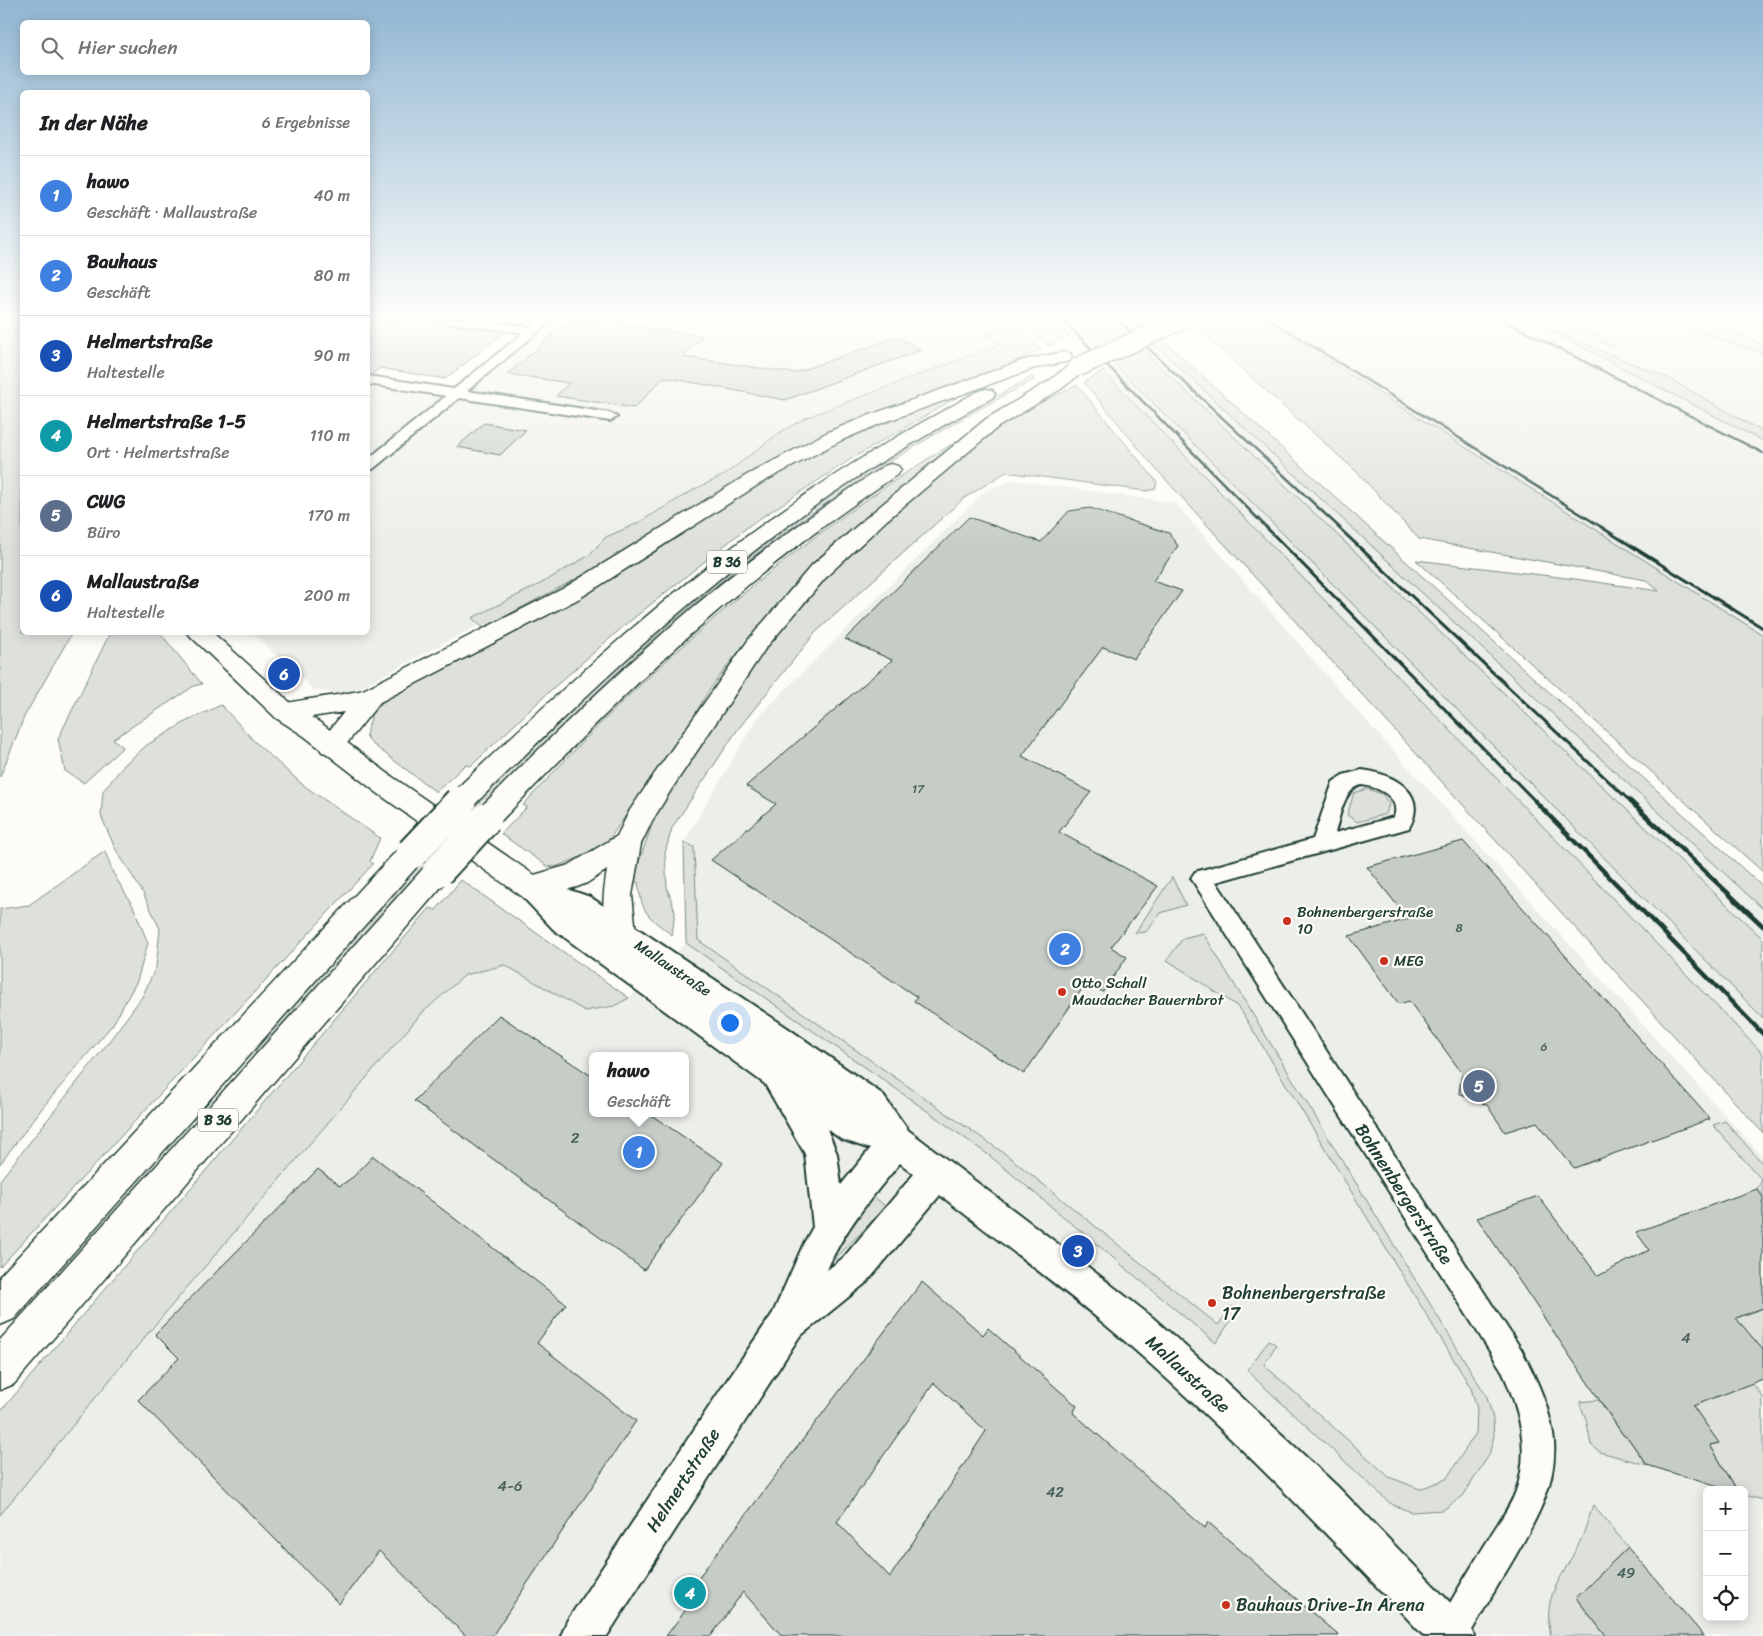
<!DOCTYPE html>
<html lang="de">
<head>
<meta charset="utf-8">
<style>
  body { margin:0; font-family:Sriracha,sans-serif; background:#f6f6f6; color:#202124 }
  .controls { position:absolute; right:15px; bottom:15px; display:grid; overflow:hidden; border-radius:8px; box-shadow:0 2px 12px #0003 }
  .controls button { width:45px; height:45px; display:grid; place-items:center; padding:0; border:0; border-bottom:1px solid #e0e0e0; background:#fff; color:#202124; font:25px sans-serif }
  .you { position:absolute; left:729px; top:1022px; width:18px; height:18px; margin:-12px; border:4px solid #fff; border-radius:50%; background:#1a73e8; box-shadow:0 0 0 8px #1a73e833 }
  .badge { display:grid; place-items:center; width:32px; height:32px; border-radius:50%; background:#c8321e; color:#fff; font-size:16px; font-weight:700 }
  .pin { position:absolute; translate:-50% -50%; border:2px solid #fff; box-shadow:0 1px 5px #0006 }
  .popup { position:absolute; left:589px; top:1052px; width:100px; height:65px; box-sizing:border-box; display:grid; place-content:center; border-radius:8px; background:#fff; filter:drop-shadow(0 1px 4px #0005); font-size:16px; white-space:nowrap; color:#757577 }
  .popup b { font-size:19px; color:#202124 }
  .popup::after { content:''; position:absolute; left:50%; top:100%; margin-left:-10px; border:10px solid transparent; border-top-color:#fff }
  .list { margin:0; padding:0; list-style:none }
  h2 { display:flex; justify-content:space-between; align-items:center; height:65px; margin:0; padding:0 20px; font-size:21px }
  h2 small { font-size:16px; font-weight:400; color:#757577 }
  .list li { display:grid; grid-template-columns:32px 1fr auto; gap:15px; align-items:center; box-sizing:border-box; height:80px; padding:0 20px; border-top:1px solid #e0e0e0 }
  .list b { display:block; font-size:19px; white-space:nowrap }
  .list p { margin:0; font-size:16px; white-space:nowrap; color:#757577 }
  .list em { font-size:16px; font-style:normal; color:#757577 }
  .icon { flex:none; width:28px; height:28px; fill:none; stroke:currentColor; stroke-width:2; stroke-linecap:round; stroke-linejoin:round }
  .map { position:relative; flex:none; width:1763px; height:1636px; overflow:hidden }
  .search { position:absolute; background:#fff; box-shadow:0 2px 12px #0003; left:20px; top:20px; width:350px; height:55px; display:flex; align-items:center; gap:12px; box-sizing:border-box; padding:0 18px; border-radius:8px; color:#757577; font-size:19px }
  .panel { position:absolute; background:#fff; box-shadow:0 2px 12px #0003; left:20px; top:90px; width:350px; height:545px; border-radius:8px }
  .map>svg:first-child { display:block }
  .built { fill:#eceee9; fill-rule:evenodd }
  .green { fill:#dde0db; stroke:#7e8e88 }
  .building { fill:#c6cdc7; stroke:#1f3d34; fill-rule:evenodd }
  .lines { fill:none; stroke-linecap:round; stroke-linejoin:round }
  .minor-casing { stroke:#1f3d34; stroke-width:4 }
  .tertiary-casing { stroke:#1f3d34; stroke-width:4 }
  .secondary-casing { stroke:#1f3d34; stroke-width:3 }
  .trunk-casing { stroke:#1f3d34; stroke-width:3 }
  .minor { fill:#fdfcf7; fill-rule:evenodd }
  .tertiary { fill:#fdfcf7; fill-rule:evenodd }
  .secondary { fill:#fdfcf7; fill-rule:evenodd }
  .trunk { fill:#fdfcf7; fill-rule:evenodd }
  .rail-far2 { stroke:#1f3d34; stroke-width:2.5 }
  .rail-far1 { stroke:#1f3d34; stroke-width:3 }
  .rail { stroke:#1f3d34; stroke-width:4.5 }
  .trunk-bridge-far1-casing { stroke:#1f3d34; stroke-width:21; stroke-linecap:butt }
  .trunk-bridge-casing { stroke:#1f3d34; stroke-width:35; stroke-linecap:butt }
  .trunk-bridge-far1 { stroke:#fdfcf7; stroke-width:18 }
  .trunk-bridge { stroke:#fdfcf7; stroke-width:31 }
  .poi-dot { fill:#c8321e; stroke:#fdfcf7; stroke-width:2 }
  .labels { text-anchor:middle; stroke-width:4.5; stroke-linejoin:round; paint-order:stroke }
  .number-label { font-size:12px; fill:#496159 }
  .shield { fill:#fdfcf7; stroke:#62766e; stroke-width:1 }
  .shield-label { font-size:14px; font-weight:bold; fill:#1f3d34 }
  .poi-label { font-size:15px; fill:#1f3d34; stroke:#fdfcf7; text-anchor:start }
  .street-label { font-size:15px; fill:#1f3d34; stroke:#fdfcf7 }
  .near-number-label { font-size:15px; fill:#496159 }
  .near-street-label { font-size:18px; fill:#1f3d34; stroke:#fdfcf7 }
  .near-poi-label { font-size:18px; fill:#1f3d34; stroke:#fdfcf7; text-anchor:start }
</style>
</head>
<body>
<div class="map">
<svg width="1763" height="1636" viewBox="0 0 1763 1636">
  <rect width="100%" height="100%" fill="#fdfcf7"/>
  <filter id="ink" filterUnits="userSpaceOnUse"><feTurbulence type="fractalNoise" baseFrequency=".02" numOctaves="2"/><feDisplacementMap in="SourceGraphic" scale="10" xChannelSelector="R" yChannelSelector="G"/><feConvolveMatrix kernelMatrix="1 2 1 2 8 2 1 2 1" color-interpolation-filters="sRGB"/></filter>
  <g filter="url(#ink)">
    <path class="built" d="M539,319H1002L1014,325L986,335L1001,344L805,418L779,433L723,475L694,489L555,584L346,695L314,690L253,633L368,632V377L444,388L453,387L459,384Z
      M1053,319H1070L1763,1018V1054Z
      M1110,319H1127L1763,909V939Z
      M1262,319H1763V635L1702,596Z
      M1013,480L1175,503L1385,742L1763,1157V1636H0V1515L149,1332L421,1014L465,975L505,965L585,1011L614,1006L629,998L686,943L684,842L758,717L985,491ZM593,1056H685V1113H593ZM1707,1490H1744V1617H1707Z"/>
    <path class="green" d="M0,319H22V632L72,633L25,715L0,777Z
      M1020,319H1053L1069,336L1048,346Z
      M1070,319H1110L1763,939V1018Z
      M1127,319H1140L1763,887V909Z
      M1217,319H1262L1763,635V872L1416,560L1575,579L1659,591L1646,580L1419,539L1356,471L1196,328Z
      M1543,319H1570L1614,347Z
      M1662,319H1702L1763,345V354Z
      M1015,325L1041,349L996,371L881,410L802,445L587,573L483,628L472,618L540,584L588,556L606,537L636,524L695,489L724,475L779,433L805,418L1001,344L986,335Z
      M1545,328L1670,379L1763,432V441Z
      M1103,371L1763,1054V1133L1155,468L1084,382Z
      M1032,377L1034,380C900,449 772,533 659,634C596,691 536,750 477,811L470,808L604,676L736,564L845,485L907,445Z
      M1077,385L1157,482L1155,489L1146,491L1006,472L963,499L816,632L738,729L672,828L665,853L667,887L675,912L672,935C647,916 642,914 638,882H632L655,816L727,700L792,609L880,524L1002,423L1040,401L1043,402Z
      M957,395H961L851,459L750,525L625,625L552,689L471,766L465,765L436,792L371,743L366,735L371,718L370,713L394,693C474,653 553,613 631,567C688,533 740,490 800,459C850,433 903,414 957,395Z
      M952,444L956,446L799,581L746,642L709,690L690,723L608,841L585,860L581,857L555,867L547,866L501,834L527,807L523,805C552,774 581,742 612,712C713,613 831,517 952,444Z
      M110,633H160L202,684L194,686L113,739L123,747L84,783L65,771L58,739Z
      M221,705L256,743L303,785L380,838L370,861L373,864L0,1267V1180L104,1048L142,997L156,967L160,929L143,893L115,848L101,816L103,791L125,764L147,745L187,721Z
      M1367,789L1382,794L1389,804L1386,814L1357,822L1347,815L1354,793Z
      M684,842L694,847L698,940L1008,1156L1218,1325L1232,1306L1237,1311L1216,1343L990,1156L885,1081L686,943Z
      M105,851L113,873L133,906L148,943L137,981L113,1024L43,1107L0,1164V909L29,905Z
      M421,860L428,864L257,1053L250,1049Z
      M1172,877L1186,905L1161,913L1146,932L1135,933Z
      M461,880L629,998L614,1006L585,1011L505,965L465,975L421,1014L149,1332L0,1515V1412L379,967L430,908L436,910Z
      M1203,933L1487,1397L1493,1419L1494,1436L1489,1455L1463,1496L1443,1510L1411,1512L1391,1504L1247,1371L1269,1340L1276,1345L1264,1365L1389,1477L1420,1489L1446,1479L1476,1433L1477,1409L1471,1388L1243,1014L1237,1006L1167,960L1183,938Z
      M1725,1121L1763,1164V1197L1757,1189L1762,1180L1713,1125Z
      M870,1193L886,1207L827,1267L822,1269Z
      M1763,1308V1350L1715,1326Z
      M1744,1373L1763,1397V1500L1744,1495V1490H1737L1710,1445L1718,1443L1676,1382Z
      M1599,1400L1623,1435L1628,1438L1647,1465L1600,1452L1591,1445L1586,1419L1579,1402Z
      M1593,1505L1628,1547L1576,1598L1606,1636H1551C1542,1596 1560,1582 1576,1549C1584,1535 1588,1520 1593,1505Z"/>
    <path class="building" d="M368,319H438L446,324L505,332L445,379L380,368L371,375L368,374Z
      M571,319H624L618,324L702,336L683,357L794,373L897,337L921,350L785,400L664,377L634,408L556,396L569,383L508,374Z
      M484,423L526,430L500,455L457,447Z
      M1090,508L1169,533L1178,546L1153,581L1182,591L1134,659L1103,647L1022,756L1091,792L1059,832L1158,886L1111,947L1127,957L1103,992L1086,983L1024,1074L914,1001L917,997L711,860L776,804L746,786L892,660L845,639L969,517L1041,542L1069,511Z
      M1463,841L1580,972L1710,1119L1574,1168L1537,1122L1505,1132L1487,1105L1459,1093L1462,1073L1409,1001L1399,1004L1349,936L1408,919L1367,867Z
      M499,1015L593,1077V1113H648L723,1163L644,1270L414,1101Z
      M373,1156L566,1304L537,1343L636,1421L492,1636H466L379,1551L339,1604L138,1400L179,1358L155,1334L318,1169L340,1186L353,1177Z
      M1757,1189L1763,1197V1308L1736,1318L1763,1350V1379L1693,1406L1719,1443L1710,1445L1737,1490H1728L1647,1465L1628,1438L1623,1435L1477,1218L1538,1196L1598,1276L1649,1250L1636,1232Z
      M922,1282L983,1335L988,1328L1077,1406L1073,1413L1205,1528L1208,1522L1339,1636H782L743,1592L711,1636H666L688,1607L679,1596L692,1579L695,1582ZM934,1383L986,1431L890,1577L837,1522Z
      M1628,1547L1704,1636H1606L1576,1598Z"/>
    <g class="lines">
      <g class="minor-casing">
        <path id="minor" d="M440,319H471L530,327L540,319H553L467,391L610,413L617,417L610,421L459,398L373,469L368,470V459L446,396L368,384V376L454,389L523,333L446,322Z
          M1362,770C1393,774 1429,792 1409,828L1216,882L1521,1349C1536,1378 1551,1409 1554,1442C1557,1486 1534,1523 1513,1560C1498,1585 1483,1610 1469,1636H1435L1434,1634L1439,1622C1455,1594 1471,1567 1488,1540C1497,1524 1510,1508 1516,1491C1531,1449 1519,1407 1501,1369L1191,878L1195,872L1202,870L1313,839L1333,782L1343,775ZM1362,785C1378,787 1401,797 1394,817L1335,833C1340,817 1343,789 1362,785Z"/>
      </g>
      <g class="tertiary-casing">
        <path id="tertiary" d="M530,876L590,897L786,1027L882,1094L908,1130L1083,1263L1152,1317L1219,1376L1337,1486L1468,1621L1474,1636H1424C1328,1535 1232,1435 1127,1343C1067,1291 1003,1244 940,1195L867,1282L799,1337L607,1636H561L567,1621L719,1392L773,1313L804,1243L813,1227L805,1154L765,1084L553,929L521,895L517,887L521,879ZM827,1129L841,1139L870,1149L841,1185L837,1154ZM900,1163L914,1174L843,1258L827,1270C843,1231 873,1195 900,1163Z"/>
      </g>
      <g class="secondary-casing">
        <path id="secondary" d="M186,632H212L294,706L322,724L394,778L540,879L545,887L540,895L530,899L520,895L376,792L304,736L276,718Z"/>
      </g>
      <g class="trunk-casing">
        <path id="trunk" d="M1064,352L1070,353L1072,357L1070,361L1035,368L882,423L842,440L761,483L580,598L380,702L340,752L331,754L322,752L318,745L344,712L285,721L276,718L273,712L276,706C304,698 334,697 363,690L564,588L747,475L828,432L870,415L1024,360Z
          M1078,362L1084,363L1086,367L1084,371L1061,389L998,427L887,520L828,575L765,649L671,790L652,821L641,844L632,895L636,933L632,942L621,946L610,942C600,920 603,894 607,870L587,883L577,887L530,899L520,895L515,887L520,879L569,865L617,836L630,810L653,776L749,639L812,565L873,512L986,419L1049,381L1072,363Z
          M986,389L992,390L995,394L992,398C930,433 867,468 809,510C686,598 577,703 470,809L460,812L450,809L446,802L450,795C589,663 730,533 897,437C915,426 934,416 952,406C963,400 974,392 986,389Z
          M891,464L898,466L901,470L898,474C842,512 788,551 736,595C651,666 573,746 496,826L486,830L476,826L472,819L476,812C555,732 635,655 721,584C774,542 828,503 884,466Z
          M412,842L422,845L426,853L422,861L14,1319L0,1325V1276L402,845Z
          M438,859L448,863L452,871L448,879L14,1384L0,1390V1340L428,863Z"/>
      </g>
      <use href="#minor" class="minor"/>
      <use href="#tertiary" class="tertiary"/>
      <use href="#secondary" class="secondary"/>
      <use href="#trunk" class="trunk"/>
      <path class="rail-far2" d="M1062,319L1267,528
        M1117,319L1340,528
        M1269,319L1603,528
        M1501,319L1763,453"/>
      <path class="rail-far1" d="M1266,527L1536,802
        M1338,527L1631,802
        M1601,527L1763,628"/>
      <path class="rail" d="M1535,801L1763,1034
        M1630,801L1763,926"/>
      <g class="trunk-bridge-far1-casing">
        <path id="trunk-bridge-far1" d="M1078,367L1184,319"/>
      </g>
      <g class="trunk-bridge-casing">
        <path id="trunk-bridge" d="M412,853L460,802
          M438,871L486,819"/>
      </g>
      <use href="#trunk-bridge-far1" class="trunk-bridge-far1"/>
      <use href="#trunk-bridge" class="trunk-bridge"/>
    </g>
  </g>
  <linearGradient id="sky" x2="0" y2="1"><stop stop-color="#91b6d2"/><stop offset="0.58" stop-color="#fefefb"/><stop offset="1" stop-color="#fefefb" stop-opacity="0"/></linearGradient>
  <rect width="1763" height="548" fill="url(#sky)"/>
  <g class="poi-dot">
    <circle cx="1287" cy="921" r="5"/>
    <circle cx="1384" cy="961" r="5"/>
    <circle cx="1062" cy="992" r="5"/>
    <circle cx="1212" cy="1303" r="5"/>
    <circle cx="1226" cy="1605" r="5"/>
  </g>
  <g class="labels">
    <g class="number-label">
      <text x="918" y="793">17</text>
      <text x="1459" y="932">8</text>
      <text x="1544" y="1051">6</text>
    </g>
    <g class="shield">
      <rect x="707" y="550.5" width="40" height="23" rx="4"/>
      <rect x="198" y="1108.5" width="40" height="23" rx="4"/>
    </g>
    <g class="shield-label">
      <text x="727" y="567">B 36</text>
      <text x="218" y="1125">B 36</text>
    </g>
    <g class="poi-label">
      <text x="1297" y="917">Bohnenbergerstraße<tspan x="1297" dy="17">10</tspan></text>
      <text x="1394" y="966">MEG</text>
      <text x="1072" y="988">Otto Schall<tspan x="1072" dy="17">Maudacher Bauernbrot</tspan></text>
    </g>
    <g class="street-label">
      <text transform="translate(673 968) rotate(34)" y="5">Mallaustraße</text>
    </g>
    <g class="near-number-label">
      <text x="575" y="1143">2</text>
      <text x="1686" y="1343">4</text>
      <text x="510" y="1491">4-6</text>
      <text x="1055" y="1497">42</text>
      <text x="1626" y="1578">49</text>
    </g>
    <g class="near-street-label">
      <text transform="translate(1404 1194) rotate(57)" y="6">Bohnenbergerstraße</text>
      <text transform="translate(1188 1374) rotate(42)" y="6">Mallaustraße</text>
      <text transform="translate(683 1480) rotate(-57)" y="6">Helmertstraße</text>
    </g>
    <g class="near-poi-label">
      <text x="1222" y="1299">Bohnenbergerstraße<tspan x="1222" dy="21">17</tspan></text>
      <text x="1236" y="1611">Bauhaus Drive-In Arena</text>
    </g>
  </g>
</svg>
<div class="controls">
<button>+</button>
<button>−</button>
<button><svg class="icon" aria-label="locate" viewBox="0 0 24 24"><circle cx="12" cy="12" r="6"/><path d="M12 2v4M12 18v4M2 12h4M18 12h4"/></svg></button>
</div>
<div class="you"></div>
<div class="pin badge" style="left:639px;top:1152px;background:#3f7fe0">1</div>
<div class="popup"><b>hawo</b>Geschäft</div>
<div class="pin badge" style="left:1065px;top:949px;background:#3f7fe0">2</div>
<div class="pin badge" style="left:1078px;top:1251px;background:#1a4fb4">3</div>
<div class="pin badge" style="left:690px;top:1593px;background:#0f9aa8">4</div>
<div class="pin badge" style="left:1479px;top:1086px;background:#5c6f8a">5</div>
<div class="pin badge" style="left:284px;top:674px;background:#1a4fb4">6</div>
<div class="search"><svg class="icon" aria-label="search" viewBox="0 0 24 24"><circle cx="10" cy="10" r="6"/><path d="M15 15l6 6"/></svg>Hier suchen</div>
<section class="panel">
<h2>In der Nähe<small>6 Ergebnisse</small></h2>
<ul class="list">
<li><span class="badge" style="background:#3f7fe0">1</span><div><b>hawo</b><p>Geschäft · Mallaustraße</p></div><em>40 m</em></li>
<li><span class="badge" style="background:#3f7fe0">2</span><div><b>Bauhaus</b><p>Geschäft</p></div><em>80 m</em></li>
<li><span class="badge" style="background:#1a4fb4">3</span><div><b>Helmertstraße</b><p>Haltestelle</p></div><em>90 m</em></li>
<li><span class="badge" style="background:#0f9aa8">4</span><div><b>Helmertstraße 1-5</b><p>Ort · Helmertstraße</p></div><em>110 m</em></li>
<li><span class="badge" style="background:#5c6f8a">5</span><div><b>CWG</b><p>Büro</p></div><em>170 m</em></li>
<li><span class="badge" style="background:#1a4fb4">6</span><div><b>Mallaustraße</b><p>Haltestelle</p></div><em>200 m</em></li>
</ul>
</section>
</div>
</body>
</html>
